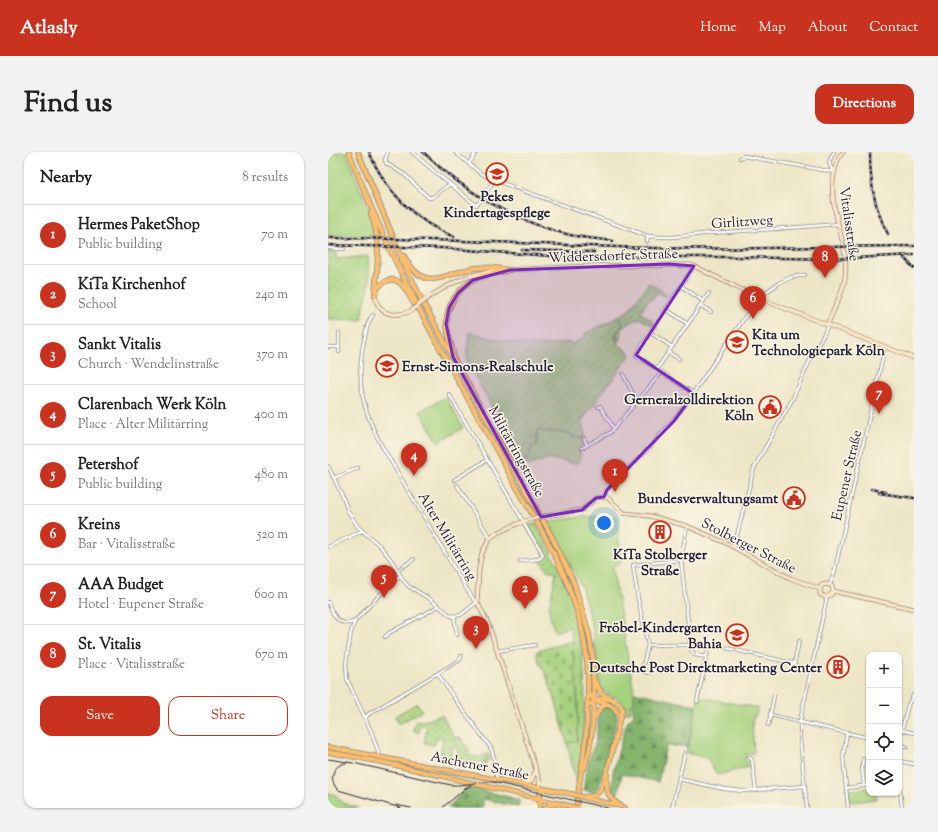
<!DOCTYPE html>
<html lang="en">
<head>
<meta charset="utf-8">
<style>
  body { margin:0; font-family:"Sorts Mill Goudy",serif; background:#f2f2f2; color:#222 }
  .controls { position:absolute; right:12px; bottom:12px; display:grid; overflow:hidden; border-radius:8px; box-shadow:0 1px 3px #0004 }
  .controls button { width:36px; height:36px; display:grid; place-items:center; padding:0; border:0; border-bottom:1px solid #e0e0e0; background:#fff; color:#222; font:20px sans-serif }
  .you { position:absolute; left:276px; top:371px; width:14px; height:14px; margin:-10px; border:3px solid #fff; border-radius:50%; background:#1a73e8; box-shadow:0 0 0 6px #1a73e833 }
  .badge { display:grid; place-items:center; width:26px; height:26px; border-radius:50%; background:#c8321e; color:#fff; font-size:13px; font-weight:700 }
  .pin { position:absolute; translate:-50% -33px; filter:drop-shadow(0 1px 2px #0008) }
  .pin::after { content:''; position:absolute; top:21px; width:14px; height:12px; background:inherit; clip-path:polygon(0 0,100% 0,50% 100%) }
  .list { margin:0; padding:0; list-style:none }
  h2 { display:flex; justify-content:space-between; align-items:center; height:52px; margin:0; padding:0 16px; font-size:17px }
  h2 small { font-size:13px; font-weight:400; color:#767676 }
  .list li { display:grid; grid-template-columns:26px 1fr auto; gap:12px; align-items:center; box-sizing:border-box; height:60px; padding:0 16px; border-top:1px solid #e0e0e0 }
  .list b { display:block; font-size:15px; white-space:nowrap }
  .list p { margin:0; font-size:13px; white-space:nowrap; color:#767676 }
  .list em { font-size:13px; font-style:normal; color:#767676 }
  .actions { display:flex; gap:8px; padding:12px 16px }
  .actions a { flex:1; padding:9px 0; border:1px solid #c8321e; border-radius:12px; text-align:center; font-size:14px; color:#c8321e }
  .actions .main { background:#c8321e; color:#fff }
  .icon { flex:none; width:22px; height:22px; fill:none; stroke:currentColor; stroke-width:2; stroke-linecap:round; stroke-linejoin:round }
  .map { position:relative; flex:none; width:586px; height:656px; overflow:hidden; border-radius:12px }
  header { display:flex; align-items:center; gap:24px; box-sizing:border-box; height:56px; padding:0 20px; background:#c8321e; color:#fff }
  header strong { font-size:19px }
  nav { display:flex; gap:22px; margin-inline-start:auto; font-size:14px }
  .intro { display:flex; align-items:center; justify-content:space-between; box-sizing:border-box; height:96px; padding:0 24px }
  h1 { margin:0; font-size:28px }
  .button { padding:10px 18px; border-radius:12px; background:#c8321e; color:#fff; font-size:14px; font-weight:700 }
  main { display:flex; gap:24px; padding:0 24px }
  aside { flex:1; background:#fff; border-radius:12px; box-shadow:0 1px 3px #0004 }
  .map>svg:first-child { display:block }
  .grass { fill:url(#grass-dots); stroke:#647a5c }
  .forest { fill:url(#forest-firs); stroke:#546b54 }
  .cemetery { fill:url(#cemetery-stones); stroke:#647a5c }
  .park { fill:#a7d27e; stroke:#647a5c }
  .garden { fill:url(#garden-furrows); stroke:#647a5c }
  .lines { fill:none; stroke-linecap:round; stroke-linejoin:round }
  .street-tunnel { stroke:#c4bfaa; stroke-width:2.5; stroke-dasharray:2.5 1; stroke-linecap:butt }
  .street-casing { stroke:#888480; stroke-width:4 }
  .secondary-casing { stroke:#888480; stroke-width:5 }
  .primary-casing { stroke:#888480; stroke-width:5.5 }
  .highway-casing { stroke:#888480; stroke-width:6 }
  .street { stroke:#fff; stroke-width:2.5 }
  .secondary { stroke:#fde5c5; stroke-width:3.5 }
  .primary { stroke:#fabe6d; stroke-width:4 }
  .highway { stroke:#fabe6d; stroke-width:4.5 }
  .tram { stroke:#22223b; stroke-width:1 }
  .rail-casing { stroke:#22223b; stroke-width:2.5 }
  .rail { stroke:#fcf5e5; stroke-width:1; stroke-dasharray:3; stroke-linecap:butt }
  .secondary-bridge-casing { stroke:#888480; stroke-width:5; stroke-linecap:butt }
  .primary-bridge-casing { stroke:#888480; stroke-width:5.5; stroke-linecap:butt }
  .secondary-bridge { stroke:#fde5c5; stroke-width:3.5 }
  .primary-bridge { stroke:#fabe6d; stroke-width:4 }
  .marked { fill:#7b2cbf; fill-opacity:0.2; stroke:#7b2cbf; stroke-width:3; stroke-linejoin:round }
  .labels { text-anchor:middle; stroke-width:3; stroke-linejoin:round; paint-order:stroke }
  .poi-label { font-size:14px; font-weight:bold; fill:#22223b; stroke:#fcf5e5; text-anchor:end }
  .street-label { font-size:14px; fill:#22223b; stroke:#fcf5e5 }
</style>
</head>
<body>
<header>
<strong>Atlasly</strong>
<nav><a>Home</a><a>Map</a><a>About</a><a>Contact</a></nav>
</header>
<div class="intro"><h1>Find us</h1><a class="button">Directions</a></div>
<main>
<aside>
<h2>Nearby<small>8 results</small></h2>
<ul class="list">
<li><span class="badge">1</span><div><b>Hermes PaketShop</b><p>Public building</p></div><em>70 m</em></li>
<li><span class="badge">2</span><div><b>KiTa Kirchenhof</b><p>School</p></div><em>240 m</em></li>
<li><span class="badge">3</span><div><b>Sankt Vitalis</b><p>Church · Wendelinstraße</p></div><em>370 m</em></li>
<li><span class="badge">4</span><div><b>Clarenbach Werk Köln</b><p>Place · Alter Militärring</p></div><em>400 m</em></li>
<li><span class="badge">5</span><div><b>Petershof</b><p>Public building</p></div><em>480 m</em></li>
<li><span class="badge">6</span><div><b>Kreins</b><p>Bar · Vitalisstraße</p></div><em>520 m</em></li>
<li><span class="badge">7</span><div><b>AAA Budget</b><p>Hotel · Eupener Straße</p></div><em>600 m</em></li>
<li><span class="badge">8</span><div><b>St. Vitalis</b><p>Place · Vitalisstraße</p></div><em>670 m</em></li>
</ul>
<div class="actions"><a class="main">Save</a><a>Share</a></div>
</aside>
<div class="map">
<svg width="586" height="656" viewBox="0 0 586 656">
  <defs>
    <pattern id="grass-dots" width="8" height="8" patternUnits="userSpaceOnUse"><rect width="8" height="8" fill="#a7d27e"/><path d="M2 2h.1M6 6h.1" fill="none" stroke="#8fb46e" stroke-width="1.8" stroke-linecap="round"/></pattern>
    <pattern id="forest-firs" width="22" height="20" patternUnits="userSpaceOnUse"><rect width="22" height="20" fill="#85b46d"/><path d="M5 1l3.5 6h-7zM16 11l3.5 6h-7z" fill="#6c925b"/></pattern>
    <pattern id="cemetery-stones" width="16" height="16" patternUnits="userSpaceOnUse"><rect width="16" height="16" fill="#a7d27e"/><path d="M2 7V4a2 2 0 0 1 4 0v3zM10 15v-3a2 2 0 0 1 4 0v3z" fill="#8fb46e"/></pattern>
    <pattern id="garden-furrows" width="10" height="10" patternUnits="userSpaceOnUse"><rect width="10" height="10" fill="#a7d27e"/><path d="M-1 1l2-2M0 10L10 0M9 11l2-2" fill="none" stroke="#8fb46e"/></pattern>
  </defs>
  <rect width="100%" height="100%" fill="#fcf5e5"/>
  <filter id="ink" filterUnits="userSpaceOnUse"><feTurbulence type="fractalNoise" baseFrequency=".025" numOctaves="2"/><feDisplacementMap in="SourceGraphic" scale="8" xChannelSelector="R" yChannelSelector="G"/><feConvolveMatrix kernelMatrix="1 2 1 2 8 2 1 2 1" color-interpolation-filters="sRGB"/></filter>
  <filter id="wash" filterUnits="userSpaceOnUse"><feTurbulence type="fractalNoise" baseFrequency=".012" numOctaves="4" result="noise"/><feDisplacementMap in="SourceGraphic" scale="16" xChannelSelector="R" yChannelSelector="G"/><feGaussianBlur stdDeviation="0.9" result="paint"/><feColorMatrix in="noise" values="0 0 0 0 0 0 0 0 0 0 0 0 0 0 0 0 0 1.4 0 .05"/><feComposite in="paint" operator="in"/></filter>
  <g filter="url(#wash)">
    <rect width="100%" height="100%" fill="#ede6c6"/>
    <path class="grass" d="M321,131L339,142L337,145L329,140L324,148L322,147L312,160L327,171L326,174L311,166L295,175L292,189L290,191C286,183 290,178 295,171L290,165L301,158Z
      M208,372C225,404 249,447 252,484L244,486L242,475L227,480L222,465L221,455L228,421L219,418L213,409L216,407C218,394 203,384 198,373Z
      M252,487C258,523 258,557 254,593C253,605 252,618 248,630L239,591L249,589L250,553L244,489Z
      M89,551L94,559L71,572L67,564Z
      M114,563L127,587L131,584L142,600L138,603L151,605L161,602V608H157L158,612L129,607L130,598L125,594L122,606L112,604L115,587L110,584L106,593L96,591L99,576L94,572L92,575L91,581L85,578L88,569L103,568V566Z
      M56,607L125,622L160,627V628L145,629L60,610Z"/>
    <path class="forest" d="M306,540L369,554L360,594H338L330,630L294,622L289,645L284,640L285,620L296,579L300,568L306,563L304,551Z
      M280,554L286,556L289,565L288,571L271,635L268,641L256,638C255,631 262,599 267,593L271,561L274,556Z
      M141,635L192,648L190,655L155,647V656H120L134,640Z"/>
    <path class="cemetery" d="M244,489C248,521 251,556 249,589L239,591C233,567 226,542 216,519C213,512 208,507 209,499Z"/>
    <path class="park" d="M0,0H18L42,62L47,84H0Z
      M118,245L135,276L110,290L92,259Z
      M209,278L237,281L239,280L245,285L255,287L256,293L252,296C251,303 256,310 246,312C226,305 218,307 199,314L195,307L199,308Z
      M252,365H289L293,411H291L290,413L284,414L306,540L305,553H301L303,558L301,561C296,558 296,552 291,548C282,541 277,545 271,532L266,482L253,434L220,370Z
      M371,545L430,556L428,564H426L424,570L426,601L419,602L417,607L424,614L389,623L379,606L359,601Z
      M541,636V641H548L549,647L522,650L521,638Z
      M0,641L8,643L14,651L31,656H0Z"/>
    <path class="garden" d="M0,100H8V107L40,104L42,130L33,168L0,167Z
      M290,165L295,171C294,175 289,178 288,182C285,191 298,197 303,202L255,267L257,286H249L239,280L237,281L209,278V294H203V300L199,308L195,307L178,280L139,210V198L142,180C174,190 207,197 241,190L243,193L257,185V182Z"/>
  </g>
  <g filter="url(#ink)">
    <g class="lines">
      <path class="street-tunnel" d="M318,109L319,89"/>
      <g class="street-casing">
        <path id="street" d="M60,0L57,8L58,11L77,23L101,46L105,45L122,32
          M84,0L107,20L148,53L152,50L166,28
          M127,0L152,21L166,28L320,84C344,87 361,83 384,81C426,78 468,76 510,72
          M506,0L501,10L503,16L506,20
          M412,6L416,4L506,20
          M141,12L148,0
          M319,89L320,84
          M0,96L16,97
          M353,134L375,149
          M372,153L383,160
          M338,157L360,172
          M11,181V200
          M323,181L344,195
          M0,195H11
          M340,200L351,207
          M329,217L381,141
          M295,222L306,244L310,248
          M121,242L195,369C200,382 210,391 215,403L211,407L192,409
          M366,242L308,203L366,114
          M270,255L272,254L286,277
          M256,287L259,293
          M254,296L283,280L334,220
          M0,314L14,343L20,359L30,375L52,394L64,409L75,428L80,434L102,447L123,464L133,463L149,450L146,448L138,436L55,296C35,260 27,230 36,189C38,180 39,169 45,163
          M6,326L30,316
          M126,328L159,308
          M129,333L162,386
          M276,345L279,338L323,294L355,256L430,146L451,131L464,125L477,123
          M359,374L353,408L363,498L367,503L378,505
          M0,395L34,379
          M406,395L426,316L464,248L483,206L497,180L500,173
          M70,418L86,407
          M502,432L506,422L557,195
          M0,450C5,463 10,475 26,470
          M126,464L129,483
          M57,485L61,481L111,454
          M320,493H362
          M169,499L207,493
          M466,513L471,489
          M321,521L314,519L320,493L310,447L305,413L353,408
          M110,522L124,543L163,596L166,606L167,621L170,627
          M446,544L442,563L541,586
          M369,550L381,492L464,511L470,516L483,519
          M38,566L39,563L132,508L133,504
          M440,573L443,563
          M574,578L586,581
          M519,580L515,605L520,656
          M571,589L580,553L586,542
          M571,593H575L579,595
          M52,605L43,579L19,527L18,511L23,480L27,469L45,450L65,429L72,424
          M421,605L424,608L428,639
          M535,607L534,615L536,634
          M571,609L586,612
          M351,627L396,637L415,639L477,634
          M571,627L574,656
          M518,636L541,633
          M344,656L358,596
          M479,656L472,587V569L499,445"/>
      </g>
      <g class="secondary-casing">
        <path id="secondary" d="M180,118L264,114L361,113L366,114L430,146L586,206
          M47,143C50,164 67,165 83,159
          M101,145C125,130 143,120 172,119
          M500,172C505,157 515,142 517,126C522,88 497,56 507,17C509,10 510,5 515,0
          M217,364L254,358L268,346L278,345L281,347L296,361L322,364L359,374L398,391L462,426L492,437
          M203,367L189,372L169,381L162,386L154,401L151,416L149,450L160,471L211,627L212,636
          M492,437V442L497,445L503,443L505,439
          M492,437L494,433L499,432L504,434L505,439
          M505,439L586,457
          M195,632L203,629L208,618"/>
      </g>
      <g class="primary-casing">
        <path id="primary" d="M261,541C266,557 283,543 292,566
          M266,566L274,555L279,552
          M0,595L244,642
          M0,600L58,611L242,654
          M256,617C264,596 265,570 266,548
          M279,621C278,641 278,646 297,656
          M212,636V656
          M255,645C260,645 266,645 270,641C279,630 288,581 292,566C301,549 281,546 269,547L260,554
          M257,646L292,654
          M217,656L221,653L229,652
          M248,656L258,584L260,538"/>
      </g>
      <g class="highway-casing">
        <path id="highway" d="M21,0C49,74 83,145 122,214C143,252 165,291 186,330C225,398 262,457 260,538
          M30,0L72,102L93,147L224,385L246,431L261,482L265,507L266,548
          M43,61C54,92 49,112 47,143
          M76,104C98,144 116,120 148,116C159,114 171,117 182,118
          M48,140C50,135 53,131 59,129C75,122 81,147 89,156
          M125,202C124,192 120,184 119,174C117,156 129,137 146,128C155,123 168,121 178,119
          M267,530L274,542L285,548"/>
      </g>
      <use href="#street" class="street"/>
      <use href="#secondary" class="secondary"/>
      <use href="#primary" class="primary"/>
      <use href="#highway" class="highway"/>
      <path class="tram" d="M0,607L25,611L123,633C137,634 150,629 164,630L280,656
        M19,611C4,612 0,628 10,638L73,656
        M68,653L83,656
        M115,655L137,637L143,633"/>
      <g class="rail-casing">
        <path id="rail" d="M41,0C57,39 87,69 126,85
          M95,0C135,39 187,70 242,83C256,86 270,87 285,89
          M542,0C542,30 546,56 560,82
          M0,86C109,86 217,93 326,96C413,98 499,94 586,94
          M0,93L113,96L235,105H410L505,107L586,103
          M194,98L266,100
          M576,106L586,116
          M544,337L558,340
          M551,341L586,346"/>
      </g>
      <use href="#rail" class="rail"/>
      <g class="secondary-bridge-casing">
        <path id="secondary-bridge" d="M83,159L101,145
          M203,367L217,364"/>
      </g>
      <g class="primary-bridge-casing">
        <path id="primary-bridge" d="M244,642L255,645
          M242,654L250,656"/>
      </g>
      <use href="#secondary-bridge" class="secondary-bridge"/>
      <use href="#primary-bridge" class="primary-bridge"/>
    </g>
  </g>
  <path class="marked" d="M341,112L366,114L308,203L366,242L346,269L279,338L276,345L268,346L254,358L213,365L125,205L118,172L121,156L130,141L145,128L182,118Z"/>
  <defs>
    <g id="school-ring" transform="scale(1.15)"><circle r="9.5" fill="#fcf5e5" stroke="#c8321e" stroke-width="1.5"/><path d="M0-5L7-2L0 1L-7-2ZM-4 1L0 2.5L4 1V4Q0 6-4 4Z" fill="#c8321e"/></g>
    <g id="civic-ring" transform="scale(1.15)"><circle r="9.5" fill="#fcf5e5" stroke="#c8321e" stroke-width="1.5"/><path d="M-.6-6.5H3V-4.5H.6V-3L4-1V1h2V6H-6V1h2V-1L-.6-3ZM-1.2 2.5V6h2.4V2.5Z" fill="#c8321e"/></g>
    <g id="building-ring" transform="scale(1.15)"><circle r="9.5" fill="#fcf5e5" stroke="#c8321e" stroke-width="1.5"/><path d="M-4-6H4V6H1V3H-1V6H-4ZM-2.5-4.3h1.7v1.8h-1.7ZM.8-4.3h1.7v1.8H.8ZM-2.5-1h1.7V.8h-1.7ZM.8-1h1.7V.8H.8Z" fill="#c8321e"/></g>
  </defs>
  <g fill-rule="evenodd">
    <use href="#school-ring" x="169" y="22"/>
    <use href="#school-ring" x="409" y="190"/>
    <use href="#school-ring" x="59" y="214"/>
    <use href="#civic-ring" x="442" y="255"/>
    <use href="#civic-ring" x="466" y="346"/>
    <use href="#building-ring" x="332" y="380"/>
    <use href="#school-ring" x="409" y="483"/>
    <use href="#building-ring" x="510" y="515"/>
  </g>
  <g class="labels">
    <g class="poi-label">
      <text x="169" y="49" text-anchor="middle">Pekes<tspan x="169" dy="16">Kindertagespflege</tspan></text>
      <text x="424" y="187" text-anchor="start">Kita um<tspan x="424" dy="16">Technologiepark Köln</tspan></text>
      <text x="74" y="219" text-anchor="start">Ernst-Simons-Realschule</text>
      <text x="426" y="252">Gerneralzolldirektion<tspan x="426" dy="16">Köln</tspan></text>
      <text x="450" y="351">Bundesverwaltungsamt</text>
      <text x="332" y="407" text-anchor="middle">KiTa Stolberger<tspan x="332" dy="16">Straße</tspan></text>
      <text x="394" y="480">Fröbel-Kindergarten<tspan x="394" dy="16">Bahia</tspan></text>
      <text x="494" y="520">Deutsche Post Direktmarketing Center</text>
    </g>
    <g class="street-label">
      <text transform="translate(414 69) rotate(-4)" y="5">Girlitzweg</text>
      <text transform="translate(522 72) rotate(82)" y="5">Vitalisstraße</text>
      <text transform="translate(285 103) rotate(-2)" y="5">Widdersdorfer Straße</text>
      <text transform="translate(189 299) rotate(61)" y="5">Militärringstraße</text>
      <text transform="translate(518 323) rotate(-77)" y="5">Eupener Straße</text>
      <text transform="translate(120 384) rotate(59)" y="5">Alter Militärring</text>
      <text transform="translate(421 393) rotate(27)" y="5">Stolberger Straße</text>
      <text transform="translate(152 613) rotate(11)" y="5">Aachener Straße</text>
    </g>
  </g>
</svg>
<div class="controls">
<button>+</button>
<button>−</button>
<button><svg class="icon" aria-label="locate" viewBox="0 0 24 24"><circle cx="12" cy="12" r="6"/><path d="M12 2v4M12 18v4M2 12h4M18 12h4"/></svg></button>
<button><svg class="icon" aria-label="layers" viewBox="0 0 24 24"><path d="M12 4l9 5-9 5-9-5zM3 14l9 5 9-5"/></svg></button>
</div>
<div class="you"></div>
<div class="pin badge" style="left:287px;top:340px">1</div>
<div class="pin badge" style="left:197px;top:457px">2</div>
<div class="pin badge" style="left:148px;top:497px">3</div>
<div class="pin badge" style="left:86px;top:324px">4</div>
<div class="pin badge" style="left:56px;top:446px">5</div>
<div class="pin badge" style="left:425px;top:167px">6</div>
<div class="pin badge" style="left:551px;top:262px">7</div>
<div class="pin badge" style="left:497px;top:126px">8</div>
</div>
</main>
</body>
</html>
